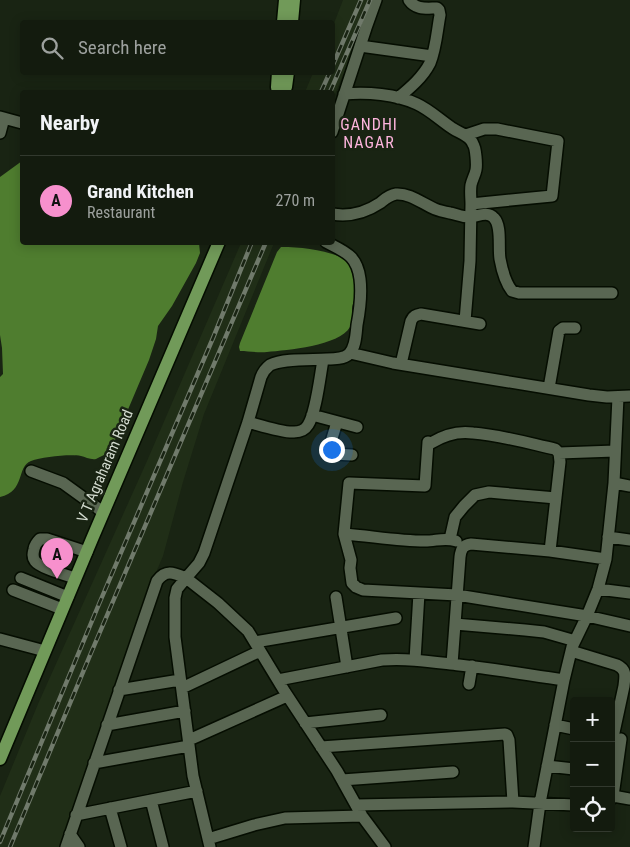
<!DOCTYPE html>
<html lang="en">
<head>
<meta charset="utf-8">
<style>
  body { margin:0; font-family:"Roboto Condensed",sans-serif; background:#20281c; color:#f1f3f6 }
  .controls { position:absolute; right:15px; bottom:15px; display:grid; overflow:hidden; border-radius:5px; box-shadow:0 2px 12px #0003 }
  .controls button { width:45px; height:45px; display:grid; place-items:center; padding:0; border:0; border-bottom:1px solid #32392e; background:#131b0e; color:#f1f3f6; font:25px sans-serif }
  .you { position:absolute; left:331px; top:449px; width:18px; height:18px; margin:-12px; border:4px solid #fff; border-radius:50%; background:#1a73e8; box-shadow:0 0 0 8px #1a73e833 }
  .badge { display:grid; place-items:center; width:32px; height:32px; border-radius:50%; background:#f790cd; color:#111; font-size:16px; font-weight:700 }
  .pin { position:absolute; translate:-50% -41px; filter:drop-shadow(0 1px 2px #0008) }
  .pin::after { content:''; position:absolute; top:26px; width:18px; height:15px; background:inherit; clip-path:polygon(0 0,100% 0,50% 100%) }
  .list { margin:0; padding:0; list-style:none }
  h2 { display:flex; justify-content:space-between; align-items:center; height:65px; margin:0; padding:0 20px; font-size:21px }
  h2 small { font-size:16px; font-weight:400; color:#9da19e }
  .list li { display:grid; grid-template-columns:32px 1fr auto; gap:15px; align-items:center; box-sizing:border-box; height:90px; padding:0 20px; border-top:1px solid #32392e }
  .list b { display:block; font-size:19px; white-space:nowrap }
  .list p { margin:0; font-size:16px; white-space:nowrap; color:#9da19e }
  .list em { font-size:16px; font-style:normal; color:#9da19e }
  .icon { flex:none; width:28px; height:28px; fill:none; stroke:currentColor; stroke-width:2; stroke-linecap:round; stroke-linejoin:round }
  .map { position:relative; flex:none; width:630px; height:847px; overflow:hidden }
  .search { position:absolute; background:#131b0e; box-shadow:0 2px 12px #0003; left:20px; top:20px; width:315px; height:55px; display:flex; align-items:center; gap:12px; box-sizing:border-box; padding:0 18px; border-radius:5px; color:#9da19e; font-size:19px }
  .panel { position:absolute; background:#131b0e; box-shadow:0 2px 12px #0003; left:20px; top:90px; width:315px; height:155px; border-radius:5px }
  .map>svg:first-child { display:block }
  .built { fill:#202e17 }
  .water { fill:#4f7d2f }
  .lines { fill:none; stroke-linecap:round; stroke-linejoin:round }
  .minor-casing { stroke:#050d01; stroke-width:14 }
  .major-casing { stroke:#050d01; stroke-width:15 }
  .minor { stroke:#596652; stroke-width:11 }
  .major { stroke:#719a59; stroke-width:12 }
  .rail-casing { stroke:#707a6b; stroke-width:4.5 }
  .rail { stroke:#192413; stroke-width:2.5; stroke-dasharray:8; stroke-linecap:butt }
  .labels { text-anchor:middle; stroke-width:5; stroke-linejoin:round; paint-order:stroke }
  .street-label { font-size:15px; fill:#d4dcd0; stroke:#192413 }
  .neighbourhood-label { font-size:16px; letter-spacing:1px; fill:#fdb4dd; stroke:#192413 }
</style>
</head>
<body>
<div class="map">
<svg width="630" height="847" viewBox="0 0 630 847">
  <rect width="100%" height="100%" fill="#192413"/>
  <path class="built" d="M343,0H374L333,99L332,92H305L313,73L332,72L333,26Z
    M241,243H274L204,414L183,482L163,556L148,591L61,847H0V796L38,704L147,461Z"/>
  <path class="water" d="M22,161V242L199,243L200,253L196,263L172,306L158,326L156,339L149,360L110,452C106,454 100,457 96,459C91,460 85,457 81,456C69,454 42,457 31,461C16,467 26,491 0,497V377L3,374L2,348L0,335V177Z
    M281,247C303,247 327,250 348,260C352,272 357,285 355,298C354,301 352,305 352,309C352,316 354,320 350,327C339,346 287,350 267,352C258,353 249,351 240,351L239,347L240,343L277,252Z"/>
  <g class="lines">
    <g class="minor-casing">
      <path id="minor" d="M360,46L432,56
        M344,94C367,92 396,94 417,104C430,110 440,120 452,128C459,133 470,135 473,144C476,148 477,165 476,170C475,175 472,180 471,185C470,191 471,198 471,204
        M398,98C410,88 423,77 430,63C436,49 437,31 440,15L439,10L437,8C426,8 416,10 409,0
        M0,117L22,123
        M332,132L366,28L376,0
        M0,133L4,118
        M332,214C350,217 365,213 380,203C385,199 389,195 396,194C410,193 423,204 435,209C440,211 445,212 450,213C456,214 462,217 469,217C477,217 487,210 494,218C502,226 498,247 500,259C502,270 505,282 512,291L519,293H612
        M465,321L470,261L471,204L552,196L558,141L497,129H484L466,135
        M350,353L393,363L589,395L607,397L630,396
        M401,364L411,321C413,316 416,315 421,314L480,324
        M549,388L559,331L563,328H575
        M312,415L357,427
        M248,422C259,425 284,433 294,432C300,432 305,430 308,425C316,413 320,376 323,360
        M337,422L330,445C330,449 329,452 333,454L352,455
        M559,453L615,451
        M31,471L63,483L103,512
        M614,483L630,486
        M344,534C371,536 398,541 425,541C436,541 446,537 456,541
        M608,537L630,540
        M450,539L455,517L464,506L475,495L489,492L556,498
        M550,551L560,462L559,453L555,449C528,443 500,435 473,433C459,431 444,435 431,443L428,442L425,486L349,483L344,534L351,560L350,568L352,583L356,587L363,590L457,595L587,616L630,626
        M21,578L68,597
        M75,578C66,575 40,568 35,561C32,557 33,553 34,549C35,544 37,542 40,539H47L87,552
        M598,589L630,593
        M13,590L62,609
        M336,597L347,667
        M455,624L525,630L544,632L572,640
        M0,639L45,651
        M255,642L396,618
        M571,651L617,665C627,670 625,676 624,686L613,737
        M415,660L419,593
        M452,664L460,557C461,549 463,545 471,544L550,551L606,559
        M278,680L382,660C408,658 433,662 459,665C494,669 529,675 564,680
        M469,684L472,666
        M182,688L260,651
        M119,690L180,680
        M305,723L381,715
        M107,725L185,711
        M555,725L574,729
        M189,740L287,696
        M321,747L505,734L507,735L509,740L513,802
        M94,763L189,746
        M547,766L574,769
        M342,780L453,772
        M613,796L630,799
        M611,799L613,796L621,739
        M151,800L163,847
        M356,805L513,802L574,805
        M110,808L121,847
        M76,815L197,791
        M70,834L79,847
        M208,839L254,825L285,818L362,816
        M66,847L157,581C166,569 174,573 186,578L199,563L204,553L248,422L261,377C263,372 266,368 270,365C284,358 312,360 327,359C334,359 344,359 349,354C356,347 356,334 357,325C360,309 362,295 360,279C357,255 345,252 326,242
        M210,847L193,776L175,637V598L177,589L186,578L218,603L248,631L285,692L337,771L362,816L385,847
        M534,847L540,803L564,680L572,647L587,616L598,589L606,559L614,483L618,397"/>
    </g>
    <g class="major-casing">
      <path id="major" d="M283,22L285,0
        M292,22L294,0
        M278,92L277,87L278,72
        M282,92L286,87L288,72
        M0,759L92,539L219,242"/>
    </g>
    <use href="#minor" class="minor"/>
    <use href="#major" class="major"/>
    <g class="rail-casing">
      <path id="rail" d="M332,67L361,0
        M321,92L330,72
        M330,92L370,0
        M0,842L99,604L213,338L252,242
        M10,847L91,653L266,242"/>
    </g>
    <use href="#rail" class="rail"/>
  </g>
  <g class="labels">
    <g class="street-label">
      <text transform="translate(105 466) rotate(-67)" y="5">V T Agraharam Road</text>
    </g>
    <g class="neighbourhood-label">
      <text x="369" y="130">GANDHI<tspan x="369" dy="18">NAGAR</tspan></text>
    </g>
  </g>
</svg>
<div class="controls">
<button>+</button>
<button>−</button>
<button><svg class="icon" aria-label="locate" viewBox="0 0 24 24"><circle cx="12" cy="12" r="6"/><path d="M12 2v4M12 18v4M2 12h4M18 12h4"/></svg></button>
</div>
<div class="you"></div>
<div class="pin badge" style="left:57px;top:579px">A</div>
<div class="search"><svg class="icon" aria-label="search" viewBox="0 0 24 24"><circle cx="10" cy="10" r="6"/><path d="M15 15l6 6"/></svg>Search here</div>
<section class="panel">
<h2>Nearby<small></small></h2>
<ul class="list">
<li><span class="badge">A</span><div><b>Grand Kitchen</b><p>Restaurant</p></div><em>270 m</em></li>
</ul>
</section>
</div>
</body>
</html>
